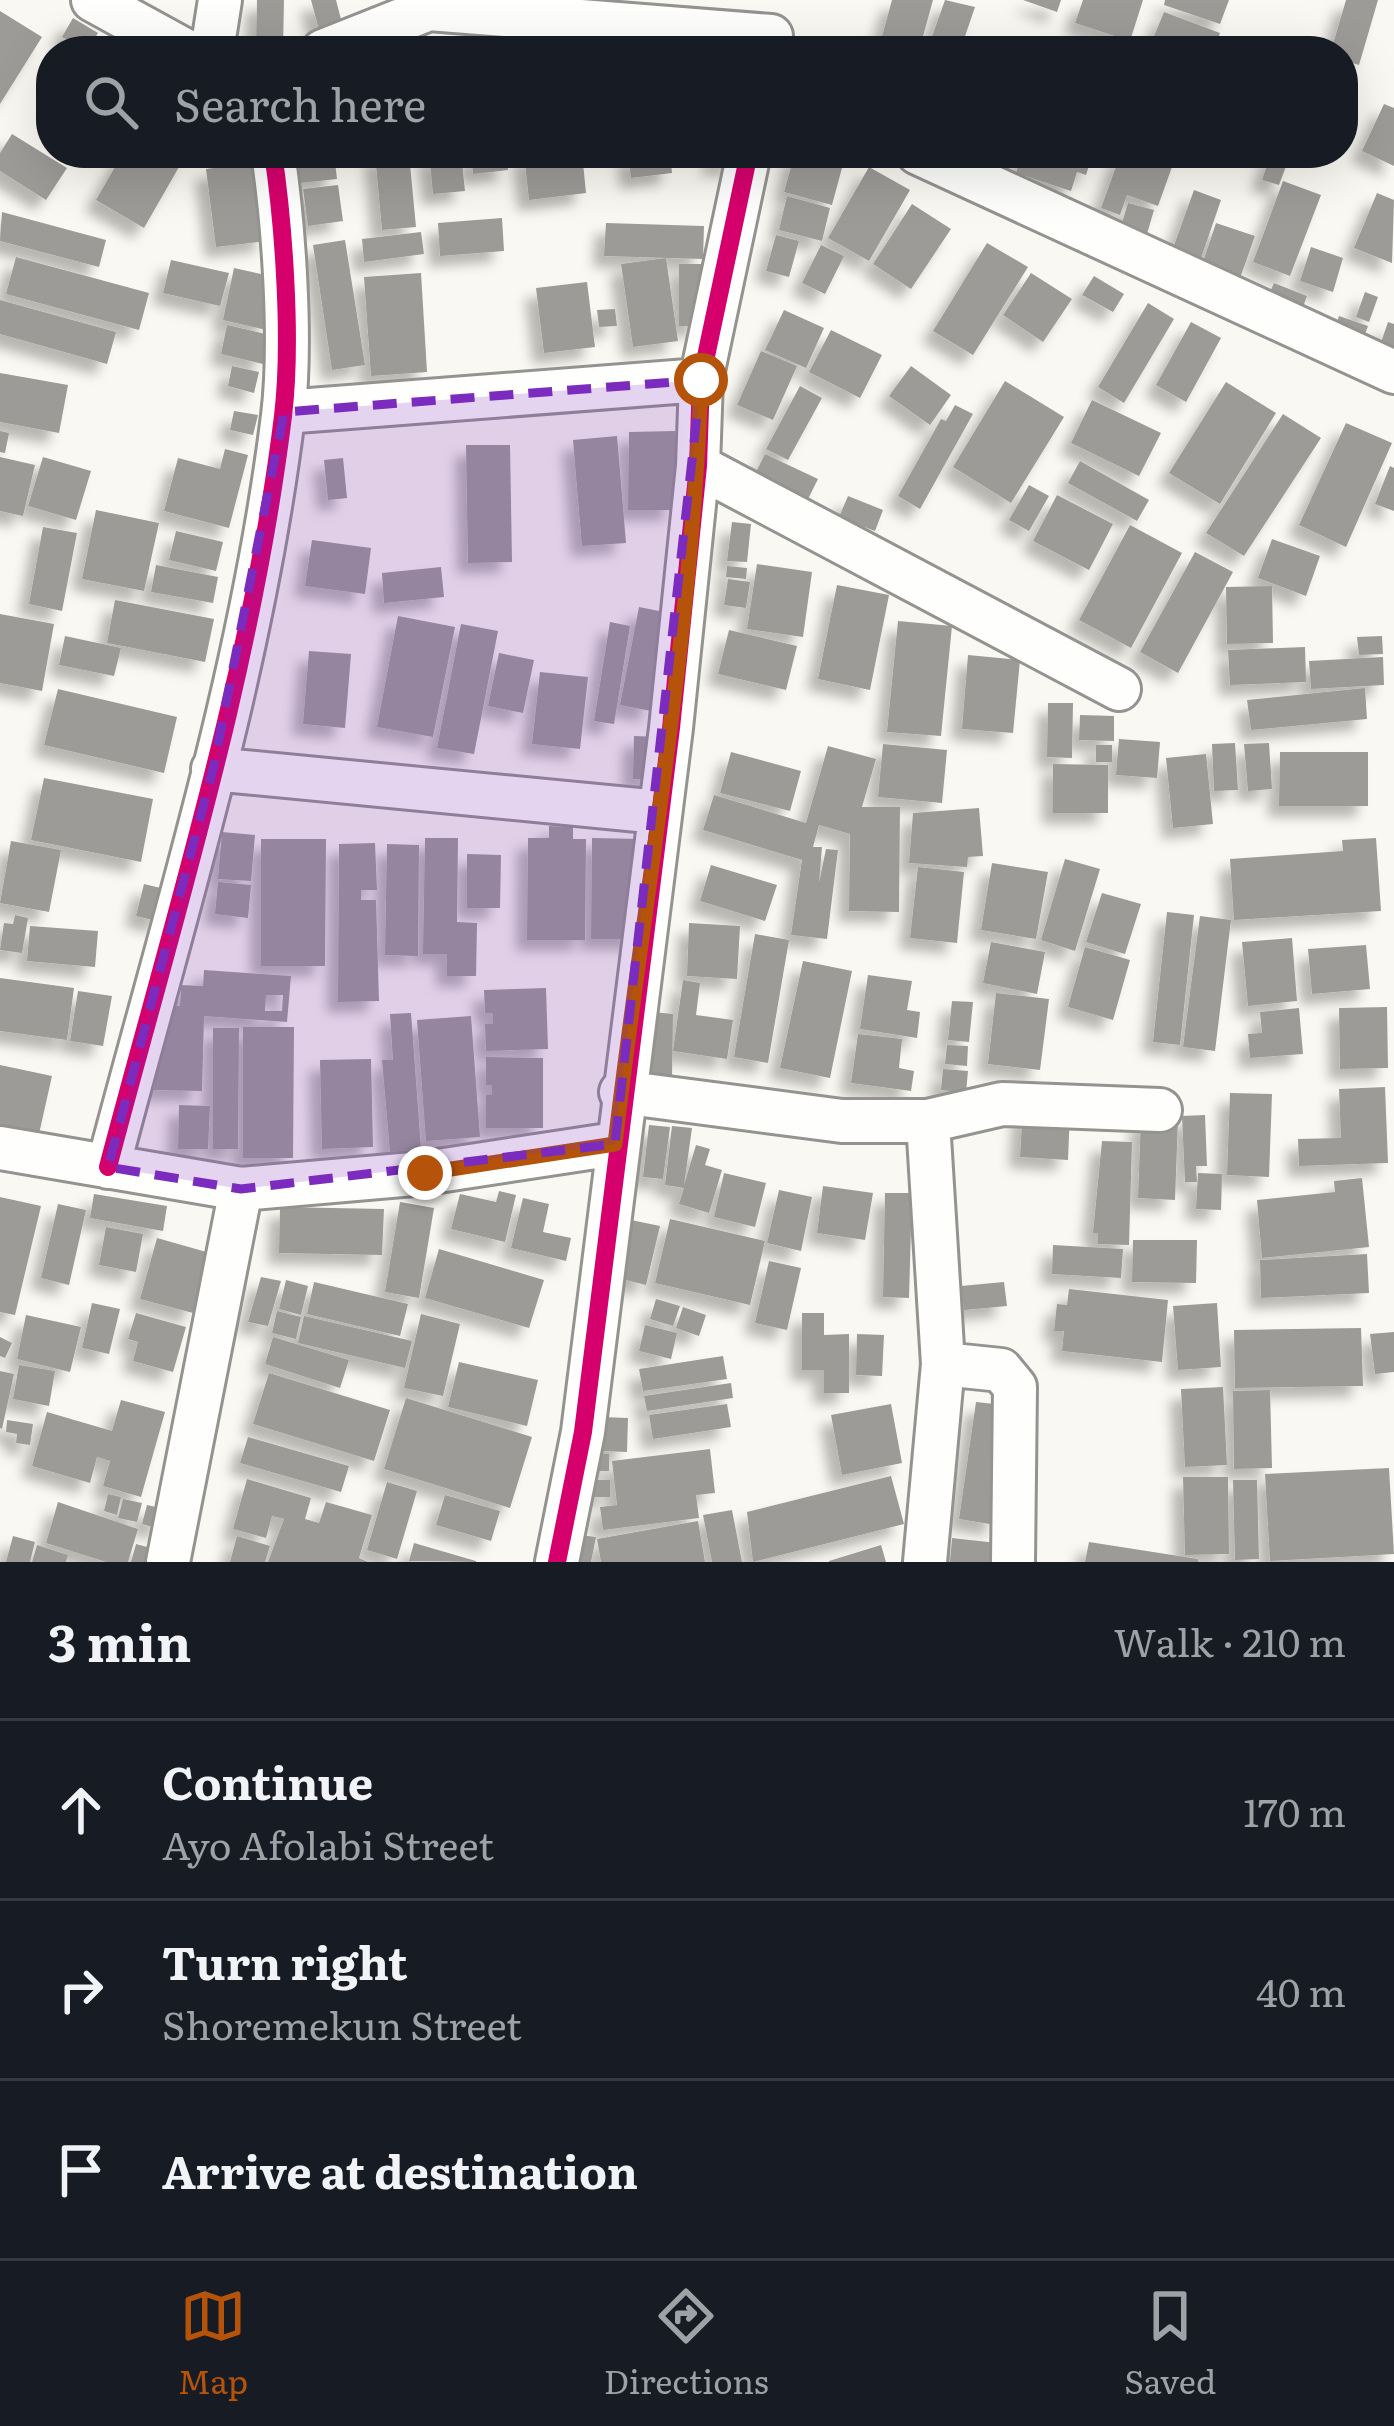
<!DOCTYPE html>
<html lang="en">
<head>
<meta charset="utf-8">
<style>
  body { margin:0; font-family:Literata,serif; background:#20242c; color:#f1f3f6 }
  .stop { position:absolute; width:36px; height:36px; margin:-27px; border:9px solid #b45309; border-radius:50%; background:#fff }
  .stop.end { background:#b45309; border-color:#fff; box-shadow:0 3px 12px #0008 }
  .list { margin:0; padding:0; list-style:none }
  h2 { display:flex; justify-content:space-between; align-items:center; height:156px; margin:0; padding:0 48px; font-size:51px }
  h2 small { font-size:39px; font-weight:400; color:#9ea1a6 }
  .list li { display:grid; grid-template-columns:78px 1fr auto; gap:36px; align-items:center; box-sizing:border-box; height:180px; padding:0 48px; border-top:3px solid #363941 }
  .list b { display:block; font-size:45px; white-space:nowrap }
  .list p { margin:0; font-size:39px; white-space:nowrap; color:#9ea1a6 }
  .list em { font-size:39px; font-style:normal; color:#9ea1a6 }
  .icon { flex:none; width:66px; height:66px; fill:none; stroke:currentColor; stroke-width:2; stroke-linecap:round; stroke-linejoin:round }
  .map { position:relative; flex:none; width:1394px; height:1562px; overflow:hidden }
  .search { position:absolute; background:#171b24; box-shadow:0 12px 48px #0002; left:36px; right:36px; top:36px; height:132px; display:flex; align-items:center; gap:30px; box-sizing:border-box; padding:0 42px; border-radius:48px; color:#9ea1a6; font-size:45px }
  .sheet { height:696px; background:#171b24 }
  nav { display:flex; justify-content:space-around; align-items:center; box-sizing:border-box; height:168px; border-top:3px solid #363941; background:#171b24; font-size:33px; color:#9ea1a6 }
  nav a { display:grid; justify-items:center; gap:6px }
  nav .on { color:#b45309 }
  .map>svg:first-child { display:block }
  .building { fill:#9d9b98; fill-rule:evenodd; filter:url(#shadow) }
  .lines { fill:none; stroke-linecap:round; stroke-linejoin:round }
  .minor-casing { stroke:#949390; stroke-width:48 }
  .minor { stroke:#fefefd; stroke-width:42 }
  .cycleway-casing { stroke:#fff; stroke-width:26 }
  .cycleway { stroke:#d6006c; stroke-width:18 }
  .route { stroke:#b45309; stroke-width:15 }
  .marked { fill:#7b2cbf; fill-opacity:0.2; stroke:#7b2cbf; stroke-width:9; stroke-dasharray:24 15; stroke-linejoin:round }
</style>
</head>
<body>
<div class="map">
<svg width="1394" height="1562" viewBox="0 0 1394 1562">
  <defs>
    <filter id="shadow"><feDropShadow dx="-11" dy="11" stdDeviation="6" flood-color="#0004"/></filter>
  </defs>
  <rect width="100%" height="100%" fill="#faf8f2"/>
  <path class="building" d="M257,0H284L283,47L256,46Z
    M311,0H336L344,31L321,37Z
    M892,0H933L919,51H878Z
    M945,0L975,7L960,51H927Z
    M1023,0H1061L1057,12Z
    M1083,0H1143L1130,41L1075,23Z
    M1165,0H1229L1220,24L1164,5Z
    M1346,0H1378L1359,65L1343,60V51H1331Z
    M0,11L42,37L0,104Z
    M1164,12L1220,33L1213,51H1148Z
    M73,18L98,33L87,51L62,37Z
    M102,36L128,51H93Z
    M999,39L1034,50V51H995Z
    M1343,70L1356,75L1344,109H1343Z
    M1384,104L1394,108V166L1362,151Z
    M12,134L67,168L46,200L0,171V153Z
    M123,153H187L144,228L96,200Z
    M297,153H334L337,179L300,183Z
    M375,153H409L416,227L382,230Z
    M429,153H461L465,191L433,194Z
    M471,153H506L508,170L473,174Z
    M524,153H582L586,193L529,200Z
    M628,153H670L672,173L631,178Z
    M713,153H738V164L713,165Z
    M795,153H846L832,205L784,192Z
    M1022,153H1093L1086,175L1077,172L1071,191L1016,173Z
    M1121,153H1177L1158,206L1127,195L1120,215L1101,208Z
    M1271,153H1291L1279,185L1262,180Z
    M257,162L267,241L216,247L206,169Z
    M869,167L910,190L869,261L828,238Z
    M1283,181L1321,195L1290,276L1253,262Z
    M338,185L343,221L308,226L303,189Z
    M1194,190L1221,200L1200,261L1172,251Z
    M1377,193L1394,200L1392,263L1354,248Z
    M787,196L830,208L822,241L779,230Z
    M1128,203L1154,210L1147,234L1121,226Z
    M912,204L951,229L911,289L873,264Z
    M2,212L106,240L99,267L0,241Z
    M502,218L504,251L440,256L438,223Z
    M606,223L704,226L703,259L604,256Z
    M1216,223L1255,236L1239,281L1201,268Z
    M421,232L424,254L364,262L362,239Z
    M776,235L799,241L789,277L766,271Z
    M345,240L365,365L332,370L313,245Z
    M987,243L1028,267L973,355L933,331Z
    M821,245L844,256L825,294L802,283Z
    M1311,247L1343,258L1333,292L1300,281Z
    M16,257L149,293L139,330L6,294Z
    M666,258L678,341L633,347L621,264Z
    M171,260L229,273L220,306L163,293Z
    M679,264H701V326H679Z
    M234,268L279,278L266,330L223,320Z
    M421,273L427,372L371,376L364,277Z
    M1031,273L1072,299L1043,342L1003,315Z
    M1094,276L1124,294L1113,312L1082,295Z
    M587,282L595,347L544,353L536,288Z
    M1274,283L1307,296L1300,315L1266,301Z
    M1365,292L1378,297L1369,322L1356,317Z
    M0,300L116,332L107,364L0,334Z
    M1148,303L1174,319L1124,403L1098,387Z
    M615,309L617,326L599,327L597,310Z
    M784,310L824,328L806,368L765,350Z
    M1339,316L1368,326L1360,348L1332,338Z
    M1191,322L1221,338L1186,402L1156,385Z
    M1388,322L1394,324V360L1377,354Z
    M227,325L270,335L263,364L221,354Z
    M831,330L882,355L860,398L809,372Z
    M761,351L797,366L773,420L737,405Z
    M232,366L259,372L254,393L228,386Z
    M911,366L951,395L930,425L889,396Z
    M0,373L68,385L59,433L0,422Z
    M1005,381L1064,417L1011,503L953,467Z
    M1226,382L1276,413L1220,504L1169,473Z
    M800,386L822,398L788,460L766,449Z
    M1092,400L1161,433L1139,476L1071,443Z
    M955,405L973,414L920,509L898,496L941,419L946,421Z
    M234,411L258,415L253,435L230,430Z
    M1283,414L1321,438L1244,556L1206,533Z
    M1346,423L1392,443L1346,547L1299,525Z
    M0,431L9,433L5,453L0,452Z
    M675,431V510H628L629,432Z
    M617,436L626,543L582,546L573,440Z
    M466,445H510L512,562L468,563Z
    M225,449L248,455L229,528L164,511L178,458L220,469Z
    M765,454L818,479L807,501L754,476Z
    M0,457L35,465L23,516L0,511Z
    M43,457L91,471L76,520L28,506Z
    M343,458L347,498L328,500L324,460Z
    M1080,461L1149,500L1137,521L1068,483Z
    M1390,466L1394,468V511L1375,504Z
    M1029,485L1049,496L1029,531L1009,520Z
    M1057,495L1113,524L1089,570L1033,541Z
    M848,496L883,510L875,531L839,517Z
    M96,510L159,523L144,591L82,579Z
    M732,522L751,524L747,562L727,561Z
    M1130,525L1182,553L1131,648L1079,620Z
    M43,527L77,533L62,611L29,604Z
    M176,531L223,542L216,571L169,560Z
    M1272,539L1320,556L1306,596L1258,578Z
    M312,540L371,548L365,594L305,586Z
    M1195,552L1233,572L1178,673L1140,652Z
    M757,564L812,572L803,637L747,629Z
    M156,565L218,577L213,603L151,592Z
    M727,566L747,568L746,579L726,577Z
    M441,567L444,597L384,603L382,573Z
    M728,579L750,582L746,608L724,605Z
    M837,585L889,595L870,690L818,679Z
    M1272,586L1273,643L1227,644L1226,587Z
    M115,600L214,619L205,662L107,643Z
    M639,607L669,613L651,711L620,705Z
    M0,614L54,624L42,691L0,683Z
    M398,616L455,627L433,737L377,727Z
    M898,621L952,626L941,736L887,732Z
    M610,622L630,626L614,724L594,721Z
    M461,624L498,631L474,754L437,748Z
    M729,630L797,646L786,690L718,674Z
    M65,636L121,648L114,676L59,665Z
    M1382,636L1383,654L1359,655L1357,637Z
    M1305,647L1306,682L1230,685L1228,650Z
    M309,651L351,654L345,728L303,724Z
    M499,653L534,660L523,713L488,706Z
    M968,655L1020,660L1013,733L962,729Z
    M1383,657L1384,685L1311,689L1309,661Z
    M540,672L588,677L580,749L532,744Z
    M1365,688L1367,719L1251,730L1247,700Z
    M58,689L177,717L164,773L44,745Z
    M1048,703H1073L1072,758L1047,757Z
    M1080,715L1114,716V741L1079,740Z
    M634,736L659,737L657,780L633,779Z
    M1119,739L1160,742L1157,778L1116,775Z
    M1235,743L1238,790L1214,791L1212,744Z
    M1269,743L1272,789L1248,791L1244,744Z
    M883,744L947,750L942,803L878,797Z
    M1096,745H1112V762H1096Z
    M828,746L876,759L862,807H900L899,912L849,911L850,834L819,825L813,847H822L819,883L826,849L838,850L827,939L791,935L802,860L703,830L714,795L806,823Z
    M731,752L801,771L790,811L720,793Z
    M1280,752H1368V806H1279Z
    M1206,754L1213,824L1173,828L1166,758Z
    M1053,764L1108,765V813H1053Z
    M44,778L153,799L141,862L31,840Z
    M979,808L983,856L968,857L967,867L909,863L913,813Z
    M549,826L573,827V839H586L585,940H527L528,838H549Z
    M222,832L255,835L251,881L218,879Z
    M425,838H458L457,922L477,923L476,976H447V954H423Z
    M592,838L640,839L638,939H591Z
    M1376,838L1381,911L1234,920L1230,859L1343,851L1342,840Z
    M261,839H326L325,966H261Z
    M11,841L61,850L49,912L0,903Z
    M375,843L377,890H361V900H376L379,1001L338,1002L339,844Z
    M387,844L419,845L418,956L385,955Z
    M467,854L501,855L500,908H467Z
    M1065,859L1100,869L1075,951L1041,940Z
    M992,863L1048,872L1036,939L981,930Z
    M711,865L777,885L765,921L700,901Z
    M918,867L964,872L957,943L910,938Z
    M218,882L251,885L248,918L215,914Z
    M144,884L169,890L161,922L136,916Z
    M1102,893L1141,904L1125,954L1086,942Z
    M1167,912L1194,915L1180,1045L1153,1042Z
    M15,915L28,918L22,953L0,950L4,923L13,924Z
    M1200,916L1231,920L1215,1051L1183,1047Z
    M689,923L740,926L737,979L687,976Z
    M30,926L98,931L95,967L27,961Z
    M755,934L789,940L768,1063L734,1057Z
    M1292,938L1297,1001L1248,1006L1242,942Z
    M991,942L1045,952L1037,994L983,983Z
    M1366,945L1370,989L1312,994L1308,949Z
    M1085,947L1130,960L1113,1020L1068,1007Z
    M803,961L852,971L830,1078L780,1068Z
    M204,970L291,976L287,1022L204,1016L202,1091L154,1090L164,1005L180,1006L181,985L203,986ZM266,995H283L282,1011H265Z
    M868,975L912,981L907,1010L920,1012L917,1038L860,1029Z
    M0,978L74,988L67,1040L0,1031Z
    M683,980L700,983L696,1015L733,1020L727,1059L673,1051Z
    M546,988L548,1049L486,1051L485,1024H493V1013H485L484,990Z
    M78,991L112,996L103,1046L70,1041Z
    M996,993L1049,999L1040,1070L988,1064Z
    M952,1001L973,1002L969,1042L948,1040Z
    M1387,1007L1388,1068L1340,1069L1339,1008Z
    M1299,1008L1303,1054L1250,1058L1248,1034L1262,1033L1260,1012Z
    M653,1012L673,1014L672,1079L647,1077Z
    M411,1013L421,1149L390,1152L382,1060H393L390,1014Z
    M471,1016L480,1137L426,1141L417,1020Z
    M243,1027H294L293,1158H243Z
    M213,1028H239L238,1149H213Z
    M858,1034L902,1039L899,1068L914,1071L911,1091L851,1083Z
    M947,1045L968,1046L967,1066L945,1064Z
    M486,1057L543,1058V1128H486V1095H492V1085H486Z
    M371,1059L373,1147L322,1149L320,1060Z
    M0,1065L52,1076L39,1134L0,1126Z
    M943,1069L968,1071L966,1093L941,1090Z
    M1385,1087L1388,1163L1299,1166L1298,1139L1341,1138L1339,1089Z
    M1230,1093L1272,1094L1269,1177L1227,1175Z
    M179,1105L210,1106L208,1149H178Z
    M1023,1109L1070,1111L1068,1160L1020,1157Z
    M1205,1115L1207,1166H1196L1197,1182H1185L1182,1116Z
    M1141,1117L1178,1119L1175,1200L1138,1198Z
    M649,1125L670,1127L663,1179L643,1177Z
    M672,1126L692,1128L684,1185L696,1145L710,1149L705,1165L722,1170L709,1213L679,1204L684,1188L665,1185Z
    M1102,1141L1132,1142L1129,1245L1098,1244V1233H1093Z
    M724,1173L766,1183L755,1227L714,1217Z
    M1198,1173L1222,1174L1221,1210L1196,1209Z
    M1362,1178L1369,1247L1262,1258L1257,1200L1335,1192L1334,1181Z
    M823,1186L873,1193L865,1240L817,1233Z
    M779,1190L812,1197L801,1251L767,1243Z
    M499,1191L516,1195L505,1242L451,1229L460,1194L496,1202Z
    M885,1193H912L909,1298L883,1297Z
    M94,1194L167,1206L163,1231L90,1218Z
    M0,1197L41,1206L15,1315L0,1312Z
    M523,1198L549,1204L543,1232L571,1238L566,1261L511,1248Z
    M400,1202L434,1208L419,1298L385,1292Z
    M58,1204L86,1210L69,1285L41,1278Z
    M280,1207L384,1209L382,1255L279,1253Z
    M670,1219L765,1241L750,1305L655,1283Z
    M631,1220L660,1226L646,1285L618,1278Z
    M106,1227L143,1234L136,1272L99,1265Z
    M157,1238L210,1253L193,1313L140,1299Z
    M1133,1240H1197L1196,1283L1132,1282Z
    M1053,1245L1123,1249L1121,1278L1052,1274Z
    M439,1249L544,1280L529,1328L425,1298Z
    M1367,1254L1369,1293L1261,1298L1260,1260Z
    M769,1261L801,1268L787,1330L755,1323Z
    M261,1277L281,1281L268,1326L248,1322Z
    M286,1280L308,1286L301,1315L279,1309Z
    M314,1282L408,1304L400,1336L307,1314Z
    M1004,1282L1007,1306L964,1310L961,1286Z
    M1069,1289L1168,1300L1162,1362L1062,1351L1064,1331H1054L1057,1304L1067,1305Z
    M656,1299L680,1306L673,1326L650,1319Z
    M92,1303L120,1309L109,1354L82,1348Z
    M1217,1303L1221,1367L1178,1370L1173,1306Z
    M683,1307L706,1315L699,1336L676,1328Z
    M277,1311L301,1317L296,1339L272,1333Z
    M136,1313L186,1327L173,1372L133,1361L138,1342L128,1339Z
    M802,1313H824V1335L849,1334V1393H824V1370H802Z
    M421,1314L460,1324L443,1396L404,1388Z
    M26,1315L81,1327L70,1372L17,1359Z
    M304,1316L412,1341L405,1368L298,1343Z
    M645,1325L677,1333L671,1359L639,1351Z
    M1361,1328L1363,1386L1235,1388L1234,1330Z
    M1394,1332V1372L1375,1374L1370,1334Z
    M857,1334L884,1335L882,1376L856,1375Z
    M0,1337L12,1343L5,1358L0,1356Z
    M273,1337L349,1360L340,1388L265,1364Z
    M723,1356L727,1379L643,1391L639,1369Z
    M459,1362L538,1380L527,1426L448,1407Z
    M19,1365L55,1371L49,1406L13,1399Z
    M0,1371L14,1374L2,1429L0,1428Z
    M269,1373L390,1410L374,1461L253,1424Z
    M731,1383L733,1398L647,1411L644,1396Z
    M1223,1387L1227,1465L1185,1467L1181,1389Z
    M1270,1390L1272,1468L1234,1469L1233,1391Z
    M406,1398L532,1437L510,1508L384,1469Z
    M121,1400L165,1412L141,1497L103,1486L110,1461L97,1457L90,1483L32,1466L47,1412L112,1431Z
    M976,1402L1013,1406L996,1525L959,1519Z
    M727,1404L731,1427L653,1439L649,1415Z
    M891,1404L902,1463L842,1475L831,1415Z
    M602,1417L628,1418L627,1452L601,1451Z
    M7,1420L33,1424L30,1445L16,1443L17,1434L6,1432Z
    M248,1437L349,1466L341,1492L240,1463Z
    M710,1449L715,1493L696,1495L699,1518L603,1530L600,1507L617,1505L612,1461Z
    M588,1454H609V1471H588Z
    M1389,1468L1394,1554L1270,1561L1265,1474Z
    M891,1476L904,1524L753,1562L747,1512Z
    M1183,1477H1228L1229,1554L1185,1555Z
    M247,1479L311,1498L305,1519L319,1523L326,1502L372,1515L359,1558L368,1562H268L284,1519L272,1516L266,1538L233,1529Z
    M586,1480H610V1497H586Z
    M1233,1480H1257L1259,1559L1235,1560Z
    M387,1482L417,1491L397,1559L367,1550Z
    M108,1494L121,1497L117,1515L104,1511Z
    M445,1495L500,1511L491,1541L436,1525Z
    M123,1499L142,1503L137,1522L118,1518Z
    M58,1502L138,1529L128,1562H106L46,1543Z
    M147,1505L165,1509L160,1529L142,1524Z
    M732,1510L742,1562H712L703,1515Z
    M698,1521L705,1562H601L597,1539Z
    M580,1535L596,1537L591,1562H575Z
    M13,1536L35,1542L30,1562H6Z
    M237,1536L270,1546L265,1562H230Z
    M952,1538L1006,1544L1004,1562H950Z
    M1089,1542L1198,1559V1562H1085Z
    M414,1543L476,1561V1562L409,1561Z
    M136,1544L151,1548L147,1562H131Z
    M37,1545L68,1555L66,1562H32Z
    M881,1545L886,1562H829V1561Z"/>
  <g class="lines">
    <g class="minor-casing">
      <path id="minor" d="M93,0L186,51
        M429,9L771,36
        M212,51L220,0
        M323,51L429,9L432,0
        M918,153L1394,372
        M284,412L701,380
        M698,466L1119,689
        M213,769L659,812
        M621,1092L842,1121H928L1002,1104L1160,1110
        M0,1148L241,1189L425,1173L615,1144
        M108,1167C173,920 252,670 283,416C292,342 284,227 273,153
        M943,1364L1001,1370L1015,1387L1013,1562
        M168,1562L241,1189
        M557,1562L583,1432L671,728L698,466L701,380L749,153
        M925,1562L943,1364L928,1121"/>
    </g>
    <use href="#minor" class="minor"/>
    <g class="cycleway-casing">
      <path id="cycleway" d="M108,1167C173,920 252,670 283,416C292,342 284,227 273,153
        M557,1562L583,1432L671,728L698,466L701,380L749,153"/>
    </g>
    <use href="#cycleway" class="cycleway"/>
  </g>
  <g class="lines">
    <path class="route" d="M425,1173L615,1144C645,889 692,636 701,380"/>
  </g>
  <path class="marked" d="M701,380L615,1144L241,1189L108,1167L213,769L284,412Z"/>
</svg>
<div class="stop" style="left:701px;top:380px"></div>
<div class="stop end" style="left:425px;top:1173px"></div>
<div class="search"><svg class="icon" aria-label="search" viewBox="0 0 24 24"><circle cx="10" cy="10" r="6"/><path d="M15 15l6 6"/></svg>Search here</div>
</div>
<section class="sheet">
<h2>3 min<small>Walk · 210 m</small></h2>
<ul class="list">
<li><svg class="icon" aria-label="ahead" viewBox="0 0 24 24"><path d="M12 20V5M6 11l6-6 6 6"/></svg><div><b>Continue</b><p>Ayo Afolabi Street</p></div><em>170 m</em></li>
<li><svg class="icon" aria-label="right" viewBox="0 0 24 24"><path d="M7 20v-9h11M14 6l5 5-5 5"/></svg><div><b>Turn right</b><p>Shoremekun Street</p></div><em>40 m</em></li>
<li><svg class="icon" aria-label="arrive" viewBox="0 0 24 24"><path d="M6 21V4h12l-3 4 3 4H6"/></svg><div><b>Arrive at destination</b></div></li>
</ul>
</section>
<nav>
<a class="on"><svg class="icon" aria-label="map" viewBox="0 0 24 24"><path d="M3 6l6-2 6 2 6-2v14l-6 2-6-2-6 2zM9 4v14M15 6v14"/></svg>Map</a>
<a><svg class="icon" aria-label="directions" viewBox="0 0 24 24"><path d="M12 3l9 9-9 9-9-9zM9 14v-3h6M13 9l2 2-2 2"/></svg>Directions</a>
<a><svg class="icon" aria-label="saved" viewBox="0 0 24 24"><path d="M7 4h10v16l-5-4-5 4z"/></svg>Saved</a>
</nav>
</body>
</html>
